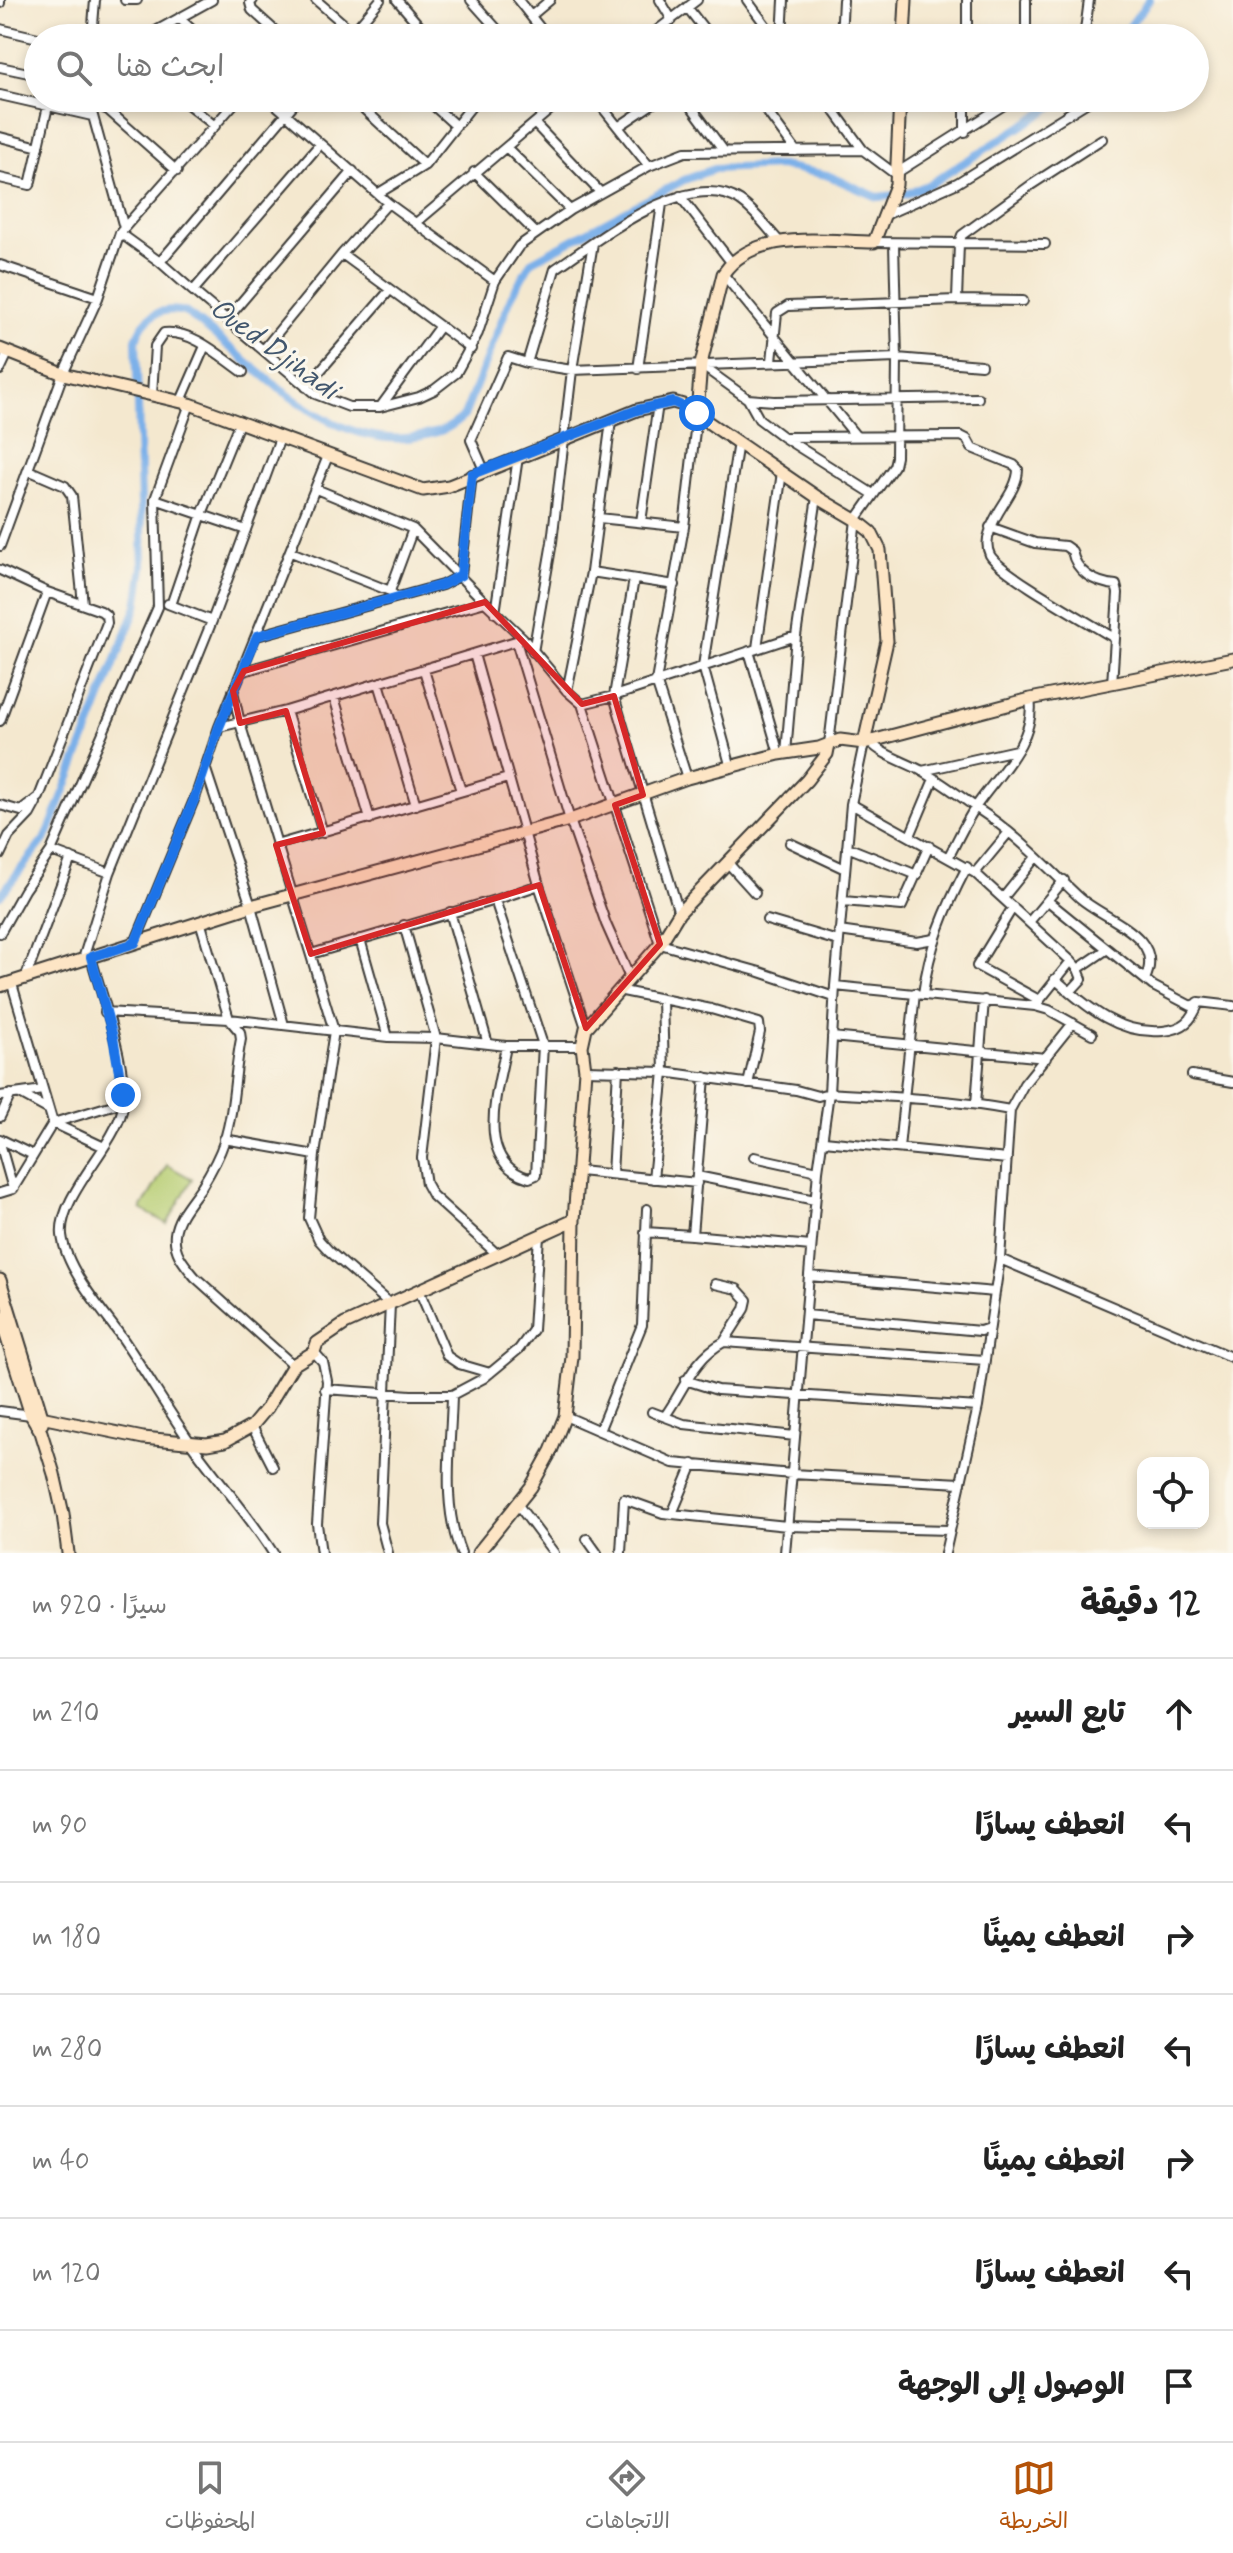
<!DOCTYPE html>
<html lang="ar">
<head>
<meta charset="utf-8">
<style>
  body { margin:0; font-family:Mynerve,"Playpen Sans Arabic",sans-serif; background:#f2f2f2; color:#222; direction:rtl }
  .controls { position:absolute; right:24px; bottom:24px; display:grid; overflow:hidden; border-radius:16px; box-shadow:0 4px 12px #0003 }
  .controls button { width:72px; height:72px; display:grid; place-items:center; padding:0; border:0; border-bottom:2px solid #e0e0e0; background:#fff; color:#222; font:40px sans-serif }
  .stop { position:absolute; width:24px; height:24px; margin:-18px; border:6px solid #1a73e8; border-radius:50%; background:#fff }
  .stop.end { background:#1a73e8; border-color:#fff; box-shadow:0 2px 8px #0008 }
  .list { margin:0; padding:0; list-style:none }
  h2 { display:flex; justify-content:space-between; align-items:center; height:104px; margin:0; padding:0 32px; font-size:34px }
  h2 small { font-size:26px; font-weight:400; color:#767676 }
  .list li { display:grid; grid-template-columns:52px 1fr auto; gap:24px; align-items:center; box-sizing:border-box; height:112px; padding:0 32px; border-top:2px solid #e0e0e0 }
  .list b { display:block; font-size:30px; white-space:nowrap }
  .list em { font-size:26px; font-style:normal; color:#767676 }
  .icon { flex:none; width:44px; height:44px; fill:none; stroke:currentColor; stroke-width:2; stroke-linecap:round; stroke-linejoin:round }
  .map { position:relative; flex:none; width:1233px; height:1553px; overflow:hidden; direction:ltr }
  .search { position:absolute; background:#fff; box-shadow:0 4px 12px #0003; left:24px; right:24px; top:24px; height:88px; display:flex; align-items:center; gap:20px; box-sizing:border-box; padding:0 28px; border-radius:44px; color:#767676; font-size:30px }
  .sheet { height:888px; background:#fff }
  nav { display:flex; justify-content:space-around; align-items:center; box-sizing:border-box; height:112px; border-top:2px solid #e0e0e0; background:#fff; font-size:22px; color:#767676 }
  nav a { display:grid; justify-items:center; gap:4px }
  nav .on { color:#b45309 }
  .map>svg:first-child { display:block }
  .green { fill:#b5cc70; stroke:#687446; stroke-width:2 }
  .lines { fill:none; stroke-linecap:round; stroke-linejoin:round }
  .canal { stroke:#7cb0e9; stroke-width:8 }
  .street-casing { stroke:#3c3b37; stroke-width:12 }
  .secondary-casing { stroke:#3c3b37; stroke-width:15 }
  .street { stroke:#fff; stroke-width:8 }
  .secondary { stroke:#fde5c5; stroke-width:11 }
  .route { stroke:#1a73e8; stroke-width:10 }
  .marked { fill:#d62828; fill-opacity:0.2; stroke:#d62828; stroke-width:6; stroke-linejoin:round }
  .labels { text-anchor:middle; stroke-width:6; stroke-linejoin:round; paint-order:stroke }
  .water-label { font-size:30px; font-style:italic; fill:#42576e; stroke:#fbf7ec }
</style>
</head>
<body>
<div class="map">
<svg width="1233" height="1553" viewBox="0 0 1233 1553">
  <rect width="100%" height="100%" fill="#fbf7ec"/>
  <filter id="ink" filterUnits="userSpaceOnUse"><feTurbulence type="fractalNoise" baseFrequency=".0125" numOctaves="2"/><feDisplacementMap in="SourceGraphic" scale="16" xChannelSelector="R" yChannelSelector="G"/><feConvolveMatrix kernelMatrix="1 2 1 2 8 2 1 2 1" color-interpolation-filters="sRGB"/></filter>
  <filter id="wash" filterUnits="userSpaceOnUse"><feTurbulence type="fractalNoise" baseFrequency=".006" numOctaves="4" result="noise"/><feDisplacementMap in="SourceGraphic" scale="32" xChannelSelector="R" yChannelSelector="G"/><feGaussianBlur stdDeviation="1.8" result="paint"/><feColorMatrix in="noise" values="0 0 0 0 0 0 0 0 0 0 0 0 0 0 0 0 0 1.4 0 .05"/><feComposite in="paint" operator="in"/></filter>
  <g filter="url(#wash)">
    <rect width="100%" height="100%" fill="#f4e8cf"/>
    <path class="green" d="M167,1165L192,1179L167,1224L141,1209Z"/>
    <g class="lines">
      <path class="canal" d="M1121,38L1149,0
        M0,896L47,836L137,606L143,567L136,340C143,316 161,306 185,312C254,360 328,455 421,436C441,432 449,429 464,416L511,297L531,262L684,180L714,169L781,166L827,175L877,197L906,194L930,184L1066,98"/>
    </g>
  </g>
  <g filter="url(#ink)">
    <g class="lines">
      <g class="street-casing">
        <path id="street" d="M125,0H137
          M253,0L250,3L252,10L283,38
          M316,0L360,38
          M397,0L430,38
          M471,0L505,38
          M518,0L548,38
          M660,0L672,20
          M747,0L775,38
          M0,3V0
          M687,7L711,38
          M531,16L550,0
          M179,18L201,38
          M0,29L38,38
          M92,38L95,0
          M143,38L212,0
          M348,38L380,0
          M647,38L697,0
          M782,38L784,0
          M841,38L843,0
          M967,38V0
          M1026,38V0
          M1084,38L1089,0
          M0,67L38,75
          M0,95L92,116
          M180,98L215,126
          M268,98L388,203L495,281
          M352,98L425,165
          M425,98L456,126
          M595,98L649,166
          M685,98L724,151
          M757,98L796,151
          M825,98L863,150L895,174L1015,98
          M89,102L108,110L177,171
          M535,124L600,192
          M618,127L661,98
          M965,132V98
          M0,137L39,147
          M507,148L570,210
          M474,172L536,233
          M0,178L30,185L48,106
          M379,193L425,165L478,98
          M680,196L731,262
          M883,216L957,183L1094,98
          M416,223L564,98
          M124,228L239,98
          M120,233L160,262L193,291L320,144
          M779,241C767,228 755,211 740,201C689,166 597,241 555,269L527,363L572,370L897,358L896,457L894,466L856,520L829,744
          M874,242L1045,244
          M894,244L897,358L981,365
          M342,254L471,349
          M160,262L299,98
          M0,265L98,298
          M723,274L856,436
          M193,291L315,394L349,407H380L419,397L434,390L456,373L478,333L495,281L519,246L570,210L649,166L685,152L863,150
          M957,300L959,243L962,235L1031,185L1102,139
          M227,319L353,171
          M264,349L342,254L388,203
          M772,361L777,313L788,306L957,300L1023,301
          M701,365L748,399L759,419L783,437L873,494
          M638,369L662,204
          M0,370L8,353
          M306,387L390,290
          M152,395L155,346L164,333C193,330 220,356 243,372
          M748,399L774,401L978,398
          M181,401L205,346
          M381,406L439,327
          M783,437L961,436L967,439L972,448L1014,465L1018,469C1018,491 995,510 990,531C987,539 986,547 990,555C1001,574 1090,623 1114,638
          M28,470L65,486L72,496L83,604
          M484,470L471,440L508,357L527,363
          M316,489L413,529L485,602
          M155,499L246,530
          M599,518L684,527
          M641,522L658,404
          M990,527L1035,543L1065,546L1072,551C1076,572 1094,583 1116,585L1118,593L1112,684
          M0,546L63,374L98,298L120,233L124,228L88,98
          M291,552L390,591L396,597
          M0,570L47,592L101,611L106,615L107,623L39,797L21,811L0,805
          M591,572L675,585
          M634,579L614,696L679,913
          M390,591L413,529
          M168,604L212,621
          M171,605L202,514L240,421
          M495,613L518,457
          M257,636L442,585L461,575L472,474
          M516,641L570,820L606,924L630,978
          M757,648L782,472
          M749,651L779,754
          M533,652L552,542L572,370L593,243
          M474,654L539,885L586,1028
          M424,670L461,791
          M244,671L485,602L523,638L567,691L582,704L614,696L796,636
          M379,683L416,805
          M233,691L240,723L334,1031L315,1155L309,1218L319,1240L329,1251L390,1304L380,1523L388,1553
          M567,691L591,572L611,421
          M334,697L370,819
          M582,704L660,944L760,972L834,997
          M286,711L323,833
          M0,721L47,592
          M219,727L286,711L519,640
          M869,741C883,756 904,761 922,771C941,782 960,796 978,809C1016,834 1047,867 1080,898C1105,920 1166,936 1145,979
          M786,753L796,636L817,497
          M731,768L703,666L738,442
          M206,770L251,906L284,1025
          M922,771L1016,750
          M687,778L656,681L684,527L697,413
          M851,804L975,873L1071,961L1035,1006
          M910,836L934,779
          M790,843L845,869
          M276,845L508,778
          M847,847L917,875
          M51,851L110,873
          M0,855L9,836L30,814L36,803
          M949,856C958,839 966,821 977,805C997,776 1037,739 1030,699
          M727,862L755,893
          M975,873L1009,832
          M1003,898L1036,857
          M495,900L543,1045L536,1175L529,1178C472,1162 499,1087 506,1046
          M843,901L902,906L929,846
          M1048,901L1153,986L1191,1006L1199,1002L1233,1006
          M1013,907L977,966L1039,1000
          M450,912L488,1044
          M767,920L838,941
          M200,921L229,1019L240,1032L241,1039C234,1074 235,1108 224,1142C219,1157 210,1173 202,1186C192,1201 177,1216 175,1234C173,1252 184,1264 195,1277L293,1365
          M1030,921L1064,880
          M404,925L436,1038L422,1158L426,1184L432,1195L498,1255
          M839,931L917,942L934,939
          M0,933L24,890L51,851L158,607L155,499L190,404
          M360,939L388,1037
          M135,943L196,795L219,727L328,456
          M311,954L495,900L539,885
          M91,957C101,995 131,1074 122,1111C113,1147 58,1198 62,1235C66,1270 103,1311 123,1339C147,1374 168,1411 193,1446C219,1482 249,1515 273,1553
          M83,959L110,873L212,621L280,438
          M1071,961L1078,969L1106,950
          M25,979L71,858
          M1055,979C1087,1007 1118,1035 1163,1031C1184,1029 1192,1021 1199,1002
          M12,984L53,1123
          M835,986L1035,1006L1049,1010L1092,1034
          M618,990L711,1009L759,1023L760,1032L748,1084
          M1070,992L1082,979L1078,969
          M923,994C929,947 945,909 967,867
          M105,1012L229,1019L388,1037L436,1038L506,1046H582
          M832,1037L1046,1058
          M585,1070L664,1072L796,1090L818,1096L829,1093C889,1097 950,1099 1010,1110
          M1192,1075L1233,1082
          M20,1094L49,1110
          M0,1096L43,1090
          M976,1104L984,1000
          M0,1117L11,1094
          M53,1123L102,1146
          M0,1139L33,1155
          M224,1139L315,1155
          M824,1141L1007,1159
          M0,1143L13,1189L0,1193
          M899,1148L915,993
          M754,1157L818,1171
          M579,1171L697,1183
          M612,1174L618,1070
          M697,1176L815,1200
          M653,1179L664,1072L662,999
          M13,1189L53,1123L123,1102
          M645,1232L692,1235L705,1077
          M692,1235L811,1246
          M1000,1259L1233,1358
          M809,1276L995,1292
          M715,1284L737,1289L747,1300L745,1309L724,1342
          M419,1290L447,1356L459,1364L490,1373
          M806,1315L980,1331L989,1328
          M314,1352L323,1362L327,1381L317,1524L321,1553
          M685,1380L717,1390L978,1407
          M325,1389L411,1395H452L484,1378L519,1349L533,1330L539,1236
          M452,1395C451,1447 441,1503 461,1553
          M0,1411L31,1415
          M652,1412L684,1424L795,1436
          M565,1416L673,1463L792,1474L961,1483
          M665,1416C684,1390 693,1358 724,1342L985,1360
          M252,1426L273,1467
          M599,1431L642,1325L647,1209
          M518,1505L554,1553
          M672,1514L693,1464
          M587,1539L597,1553
          M621,1553L624,1499L663,1513L787,1526L950,1530
          M785,1553L818,1171L829,1093L835,986L851,804L864,743
          M945,1553L978,1407L1000,1259L1010,1110L1024,1084L1073,1023"/>
      </g>
      <g class="secondary-casing">
        <path id="secondary" d="M904,38L906,0
          M0,349L63,374L190,404L423,490L449,486L637,410L673,402L683,405L817,497L856,520L871,532L880,550L887,641L864,743
          M697,413L701,364L723,274C754,228 826,242 874,242L896,185L900,98
          M0,986L251,906L570,820L687,778L779,754L819,748L840,740L864,743L1030,699L1233,659
          M0,1280L43,1420L42,1424
          M0,1316L31,1415L41,1432L54,1474L63,1514L68,1553
          M31,1415L143,1438L207,1444L225,1441L252,1426L267,1408L293,1365L314,1352L317,1343L345,1324L574,1220
          M478,1553L531,1487L551,1451L565,1416L572,1357L574,1220L585,1070L582,1046L586,1028L660,944L679,913L807,780L827,754L829,744"/>
      </g>
      <use href="#street" class="street"/>
      <use href="#secondary" class="secondary"/>
    </g>
  </g>
  <g class="lines" filter="url(#ink)">
    <path class="route" d="M123,1095L113,1037L91,957L135,943L196,795L219,727L257,636L442,585L461,575L472,474L637,410L673,402L697,413"/>
  </g>
  <path class="marked" d="M485,602L582,704L614,696L643,795L615,805L660,944L586,1028L539,885L311,954L276,845L323,833L286,711L240,723L233,691L244,671Z"/>
  <g class="labels">
    <g class="water-label">
      <text transform="translate(275 348) rotate(36)" y="10">Oued Djihadi</text>
    </g>
  </g>
</svg>
<div class="controls">
<button><svg class="icon" aria-label="locate" viewBox="0 0 24 24"><circle cx="12" cy="12" r="6"/><path d="M12 2v4M12 18v4M2 12h4M18 12h4"/></svg></button>
</div>
<div class="stop" style="left:697px;top:413px"></div>
<div class="stop end" style="left:123px;top:1095px"></div>
<div class="search"><svg class="icon" aria-label="search" viewBox="0 0 24 24"><circle cx="10" cy="10" r="6"/><path d="M15 15l6 6"/></svg>ابحث هنا</div>
</div>
<section class="sheet">
<h2>12 دقيقة<small>سيرًا · 920 m</small></h2>
<ul class="list">
<li><svg class="icon" aria-label="ahead" viewBox="0 0 24 24"><path d="M12 20V5M6 11l6-6 6 6"/></svg><div><b>تابع السير</b></div><em>210 m</em></li>
<li><svg class="icon" aria-label="left" viewBox="0 0 24 24"><path d="M17 20v-9H6M10 6l-5 5 5 5"/></svg><div><b>انعطف يسارًا</b></div><em>90 m</em></li>
<li><svg class="icon" aria-label="right" viewBox="0 0 24 24"><path d="M7 20v-9h11M14 6l5 5-5 5"/></svg><div><b>انعطف يمينًا</b></div><em>180 m</em></li>
<li><svg class="icon" aria-label="left" viewBox="0 0 24 24"><path d="M17 20v-9H6M10 6l-5 5 5 5"/></svg><div><b>انعطف يسارًا</b></div><em>280 m</em></li>
<li><svg class="icon" aria-label="right" viewBox="0 0 24 24"><path d="M7 20v-9h11M14 6l5 5-5 5"/></svg><div><b>انعطف يمينًا</b></div><em>40 m</em></li>
<li><svg class="icon" aria-label="left" viewBox="0 0 24 24"><path d="M17 20v-9H6M10 6l-5 5 5 5"/></svg><div><b>انعطف يسارًا</b></div><em>120 m</em></li>
<li><svg class="icon" aria-label="arrive" viewBox="0 0 24 24"><path d="M6 21V4h12l-3 4 3 4H6"/></svg><div><b>الوصول إلى الوجهة</b></div></li>
</ul>
</section>
<nav>
<a class="on"><svg class="icon" aria-label="map" viewBox="0 0 24 24"><path d="M3 6l6-2 6 2 6-2v14l-6 2-6-2-6 2zM9 4v14M15 6v14"/></svg>الخريطة</a>
<a><svg class="icon" aria-label="directions" viewBox="0 0 24 24"><path d="M12 3l9 9-9 9-9-9zM9 14v-3h6M13 9l2 2-2 2"/></svg>الاتجاهات</a>
<a><svg class="icon" aria-label="saved" viewBox="0 0 24 24"><path d="M7 4h10v16l-5-4-5 4z"/></svg>المحفوظات</a>
</nav>
</body>
</html>
